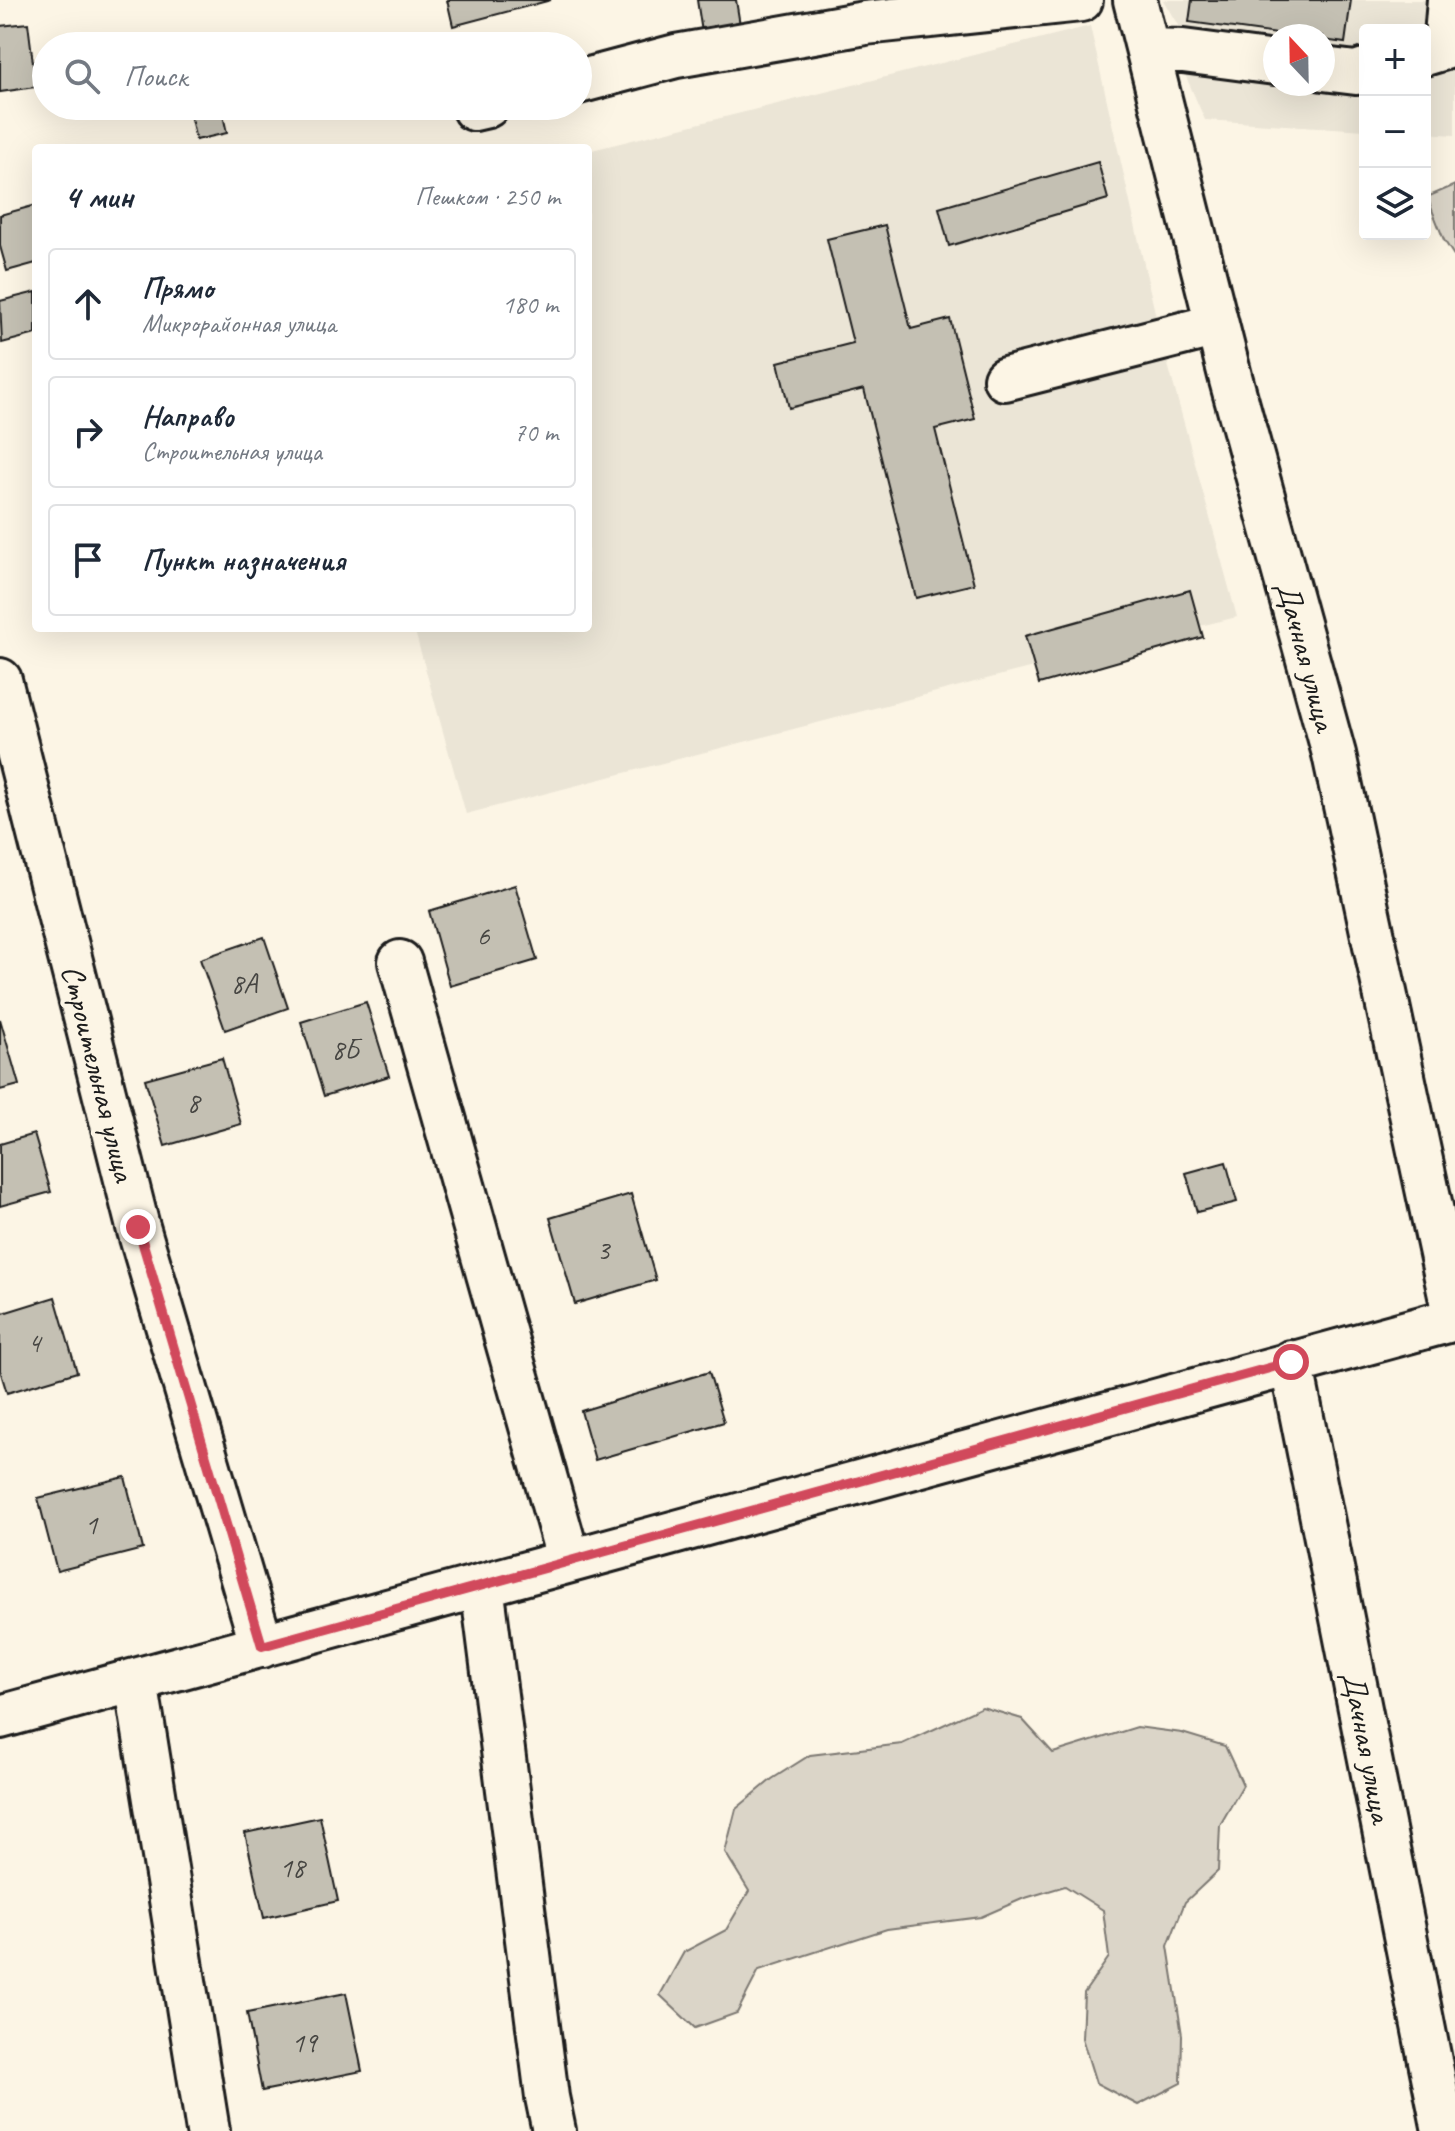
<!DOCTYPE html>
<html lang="ru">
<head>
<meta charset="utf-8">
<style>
  body { margin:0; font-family:Caveat,sans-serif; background:#f6f6f7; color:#1f2937 }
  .controls { position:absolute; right:24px; top:24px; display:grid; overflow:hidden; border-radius:8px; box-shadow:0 8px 32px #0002 }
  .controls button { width:72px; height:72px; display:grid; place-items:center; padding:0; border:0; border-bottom:2px solid #e0e1e3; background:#fff; color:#1f2937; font:40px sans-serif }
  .compass { position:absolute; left:1263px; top:24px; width:72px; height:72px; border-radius:50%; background:#fff; box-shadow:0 8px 32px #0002; rotate:338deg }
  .stop { position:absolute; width:24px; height:24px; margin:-18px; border:6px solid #d1495b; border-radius:50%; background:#fff }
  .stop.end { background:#d1495b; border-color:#fff; box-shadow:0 2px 8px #0008 }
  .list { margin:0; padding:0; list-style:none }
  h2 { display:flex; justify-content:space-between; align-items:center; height:104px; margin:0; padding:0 32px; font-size:34px }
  h2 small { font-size:26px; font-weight:400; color:#747a83 }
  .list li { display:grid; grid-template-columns:52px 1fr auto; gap:24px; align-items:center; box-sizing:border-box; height:112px; margin:0 16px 16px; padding:0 16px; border:2px solid #e0e1e3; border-radius:8px }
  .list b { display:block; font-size:30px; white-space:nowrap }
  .list p { margin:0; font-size:26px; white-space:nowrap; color:#747a83 }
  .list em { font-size:26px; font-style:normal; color:#747a83 }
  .icon { flex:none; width:44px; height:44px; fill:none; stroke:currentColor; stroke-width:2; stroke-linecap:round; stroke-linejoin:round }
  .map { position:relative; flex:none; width:1455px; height:2131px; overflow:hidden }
  .search { position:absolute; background:#fff; box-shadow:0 8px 32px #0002; left:32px; top:32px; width:560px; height:88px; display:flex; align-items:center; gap:20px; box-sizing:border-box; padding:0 28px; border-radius:44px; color:#747a83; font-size:30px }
  .panel { position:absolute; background:#fff; box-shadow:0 8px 32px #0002; left:32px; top:144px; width:560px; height:488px; border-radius:8px }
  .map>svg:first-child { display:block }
  .built { fill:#ebe5d6; fill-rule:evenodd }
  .green { fill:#dbd5c8; stroke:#7c7872; stroke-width:2 }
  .building { fill:#c4c0b3; stroke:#1c1c1c; stroke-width:2 }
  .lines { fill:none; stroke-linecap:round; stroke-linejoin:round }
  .minor-casing { stroke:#1c1c1c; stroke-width:48 }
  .minor { stroke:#fcf5e5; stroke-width:42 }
  .route { stroke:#d1495b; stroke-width:10 }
  .labels { text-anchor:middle; stroke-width:8; stroke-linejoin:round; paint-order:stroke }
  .number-label { font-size:28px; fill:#464542 }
  .street-label { font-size:32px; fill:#1c1c1c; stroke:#fcf5e5 }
</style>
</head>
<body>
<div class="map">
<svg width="1455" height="2131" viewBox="0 0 1455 2131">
  <rect width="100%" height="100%" fill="#fcf5e5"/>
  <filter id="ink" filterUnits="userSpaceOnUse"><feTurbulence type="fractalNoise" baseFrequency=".0125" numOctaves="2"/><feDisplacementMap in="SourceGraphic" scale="16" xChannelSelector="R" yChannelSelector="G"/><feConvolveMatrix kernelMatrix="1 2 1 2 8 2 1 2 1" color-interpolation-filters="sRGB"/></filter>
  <g filter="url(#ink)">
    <path class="built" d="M1163,0H1455V135L1425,133V30H1365V130L1205,120L1184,72L1182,32ZM1275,36H1323V84H1275Z
      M1090,26L1161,339L1237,617L1200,626L1203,637L1039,684L1033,667L466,814L414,628H588V151Z"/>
    <path class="green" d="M1455,185V257L1444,240L1427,197Z
      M982,1707L1022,1719L1053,1753L1137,1727L1182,1733L1225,1746L1243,1785L1220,1825L1218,1871L1185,1902L1168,1946L1182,2035L1181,2083L1138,2105L1096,2083L1082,2038L1084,1993L1109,1957L1103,1910L1065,1886L1022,1899L981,1917L887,1929L759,1970L737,2013L695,2028L660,1995L684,1952L726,1930L749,1891L725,1852L736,1809L772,1779L810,1755L902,1744Z"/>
    <path class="building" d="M447,0H551L453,26Z
      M697,0H736L740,25L702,32Z
      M1192,0H1351L1345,43L1323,40V36H1292L1189,22Z
      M28,23L36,87L0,92V26Z
      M121,106H157V111L123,117Z
      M188,106H221L227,133L196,140Z
      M1098,162L1108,199L949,246L939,208Z
      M36,205V263L7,271L0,246V215Z
      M885,225L911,329L950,319L975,419L935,429L974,584L916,598L864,389L789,408L778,362L853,343L827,239Z
      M36,292V334L2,343L0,301Z
      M1190,590L1203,637L1039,684L1025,636Z
      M515,885L537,960L450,986L429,911Z
      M264,937L288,1008L225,1030L200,959Z
      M366,1002L389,1076L324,1096L301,1022Z
      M0,1019L19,1085L0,1090Z
      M222,1058L241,1124L165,1146L145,1079Z
      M34,1134L51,1192L0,1206V1144Z
      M1226,1162L1237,1202L1197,1212L1186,1173Z
      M631,1194L656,1280L575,1304L550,1218Z
      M55,1297L77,1372L7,1393L0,1370V1314Z
      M709,1372L724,1422L595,1460L581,1411Z
      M125,1477L143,1549L57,1571L38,1498Z
      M320,1817L338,1901L264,1918L245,1833Z
      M346,1993L362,2071L262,2091L247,2013Z"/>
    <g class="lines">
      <g class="minor-casing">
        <path id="minor" d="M1148,50L1183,51L1275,63
          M1425,54L1445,48L1449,0
          M1323,69L1356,73L1365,70
          M578,82L676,56L865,23L1081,0
          M474,109L487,106
          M1005,379L1217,325
          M0,680L138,1227L262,1646
          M400,962L569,1561
          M1291,1362L1444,2131
          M482,1585L547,2097L554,2131
          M136,1681L208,2131
          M0,1717L1455,1319L1334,754L1231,380L1135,0"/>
      </g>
      <use href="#minor" class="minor"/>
    </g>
  </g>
  <g class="lines" filter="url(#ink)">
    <path class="route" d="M138,1227L262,1646L1291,1362"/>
  </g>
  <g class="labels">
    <g class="number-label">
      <text x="483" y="945">6</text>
      <text x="244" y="993">8А</text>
      <text x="345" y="1059">8Б</text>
      <text x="193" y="1112">8</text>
      <text x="603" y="1259">3</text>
      <text x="34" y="1352">4</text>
      <text x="91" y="1534">1</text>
      <text x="292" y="1877">18</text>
      <text x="304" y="2052">19</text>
    </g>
    <g class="street-label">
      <text transform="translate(1307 656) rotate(75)" y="11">Дачная улица</text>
      <text transform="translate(99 1073) rotate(76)" y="11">Строительная улица</text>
      <text transform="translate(1368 1747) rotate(79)" y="11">Дачная улица</text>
    </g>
  </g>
</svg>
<div class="controls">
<button>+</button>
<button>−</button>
<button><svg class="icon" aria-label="layers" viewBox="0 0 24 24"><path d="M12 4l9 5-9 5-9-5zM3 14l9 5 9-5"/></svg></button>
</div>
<svg class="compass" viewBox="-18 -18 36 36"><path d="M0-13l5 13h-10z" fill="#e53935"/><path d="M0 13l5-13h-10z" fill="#747a83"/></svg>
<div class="stop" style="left:1291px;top:1362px"></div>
<div class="stop end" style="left:138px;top:1227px"></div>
<div class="search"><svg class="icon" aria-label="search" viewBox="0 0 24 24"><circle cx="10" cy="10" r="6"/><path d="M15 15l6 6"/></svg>Поиск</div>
<section class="panel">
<h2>4 мин<small>Пешком · 250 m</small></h2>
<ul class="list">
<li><svg class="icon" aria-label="ahead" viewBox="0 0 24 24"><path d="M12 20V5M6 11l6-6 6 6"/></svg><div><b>Прямо</b><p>Микрорайонная улица</p></div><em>180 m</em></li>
<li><svg class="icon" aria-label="right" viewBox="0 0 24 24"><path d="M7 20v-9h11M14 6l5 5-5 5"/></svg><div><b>Направо</b><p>Строительная улица</p></div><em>70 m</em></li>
<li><svg class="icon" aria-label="arrive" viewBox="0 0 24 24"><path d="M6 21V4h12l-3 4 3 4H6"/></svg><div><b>Пункт назначения</b></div></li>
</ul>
</section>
</div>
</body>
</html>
